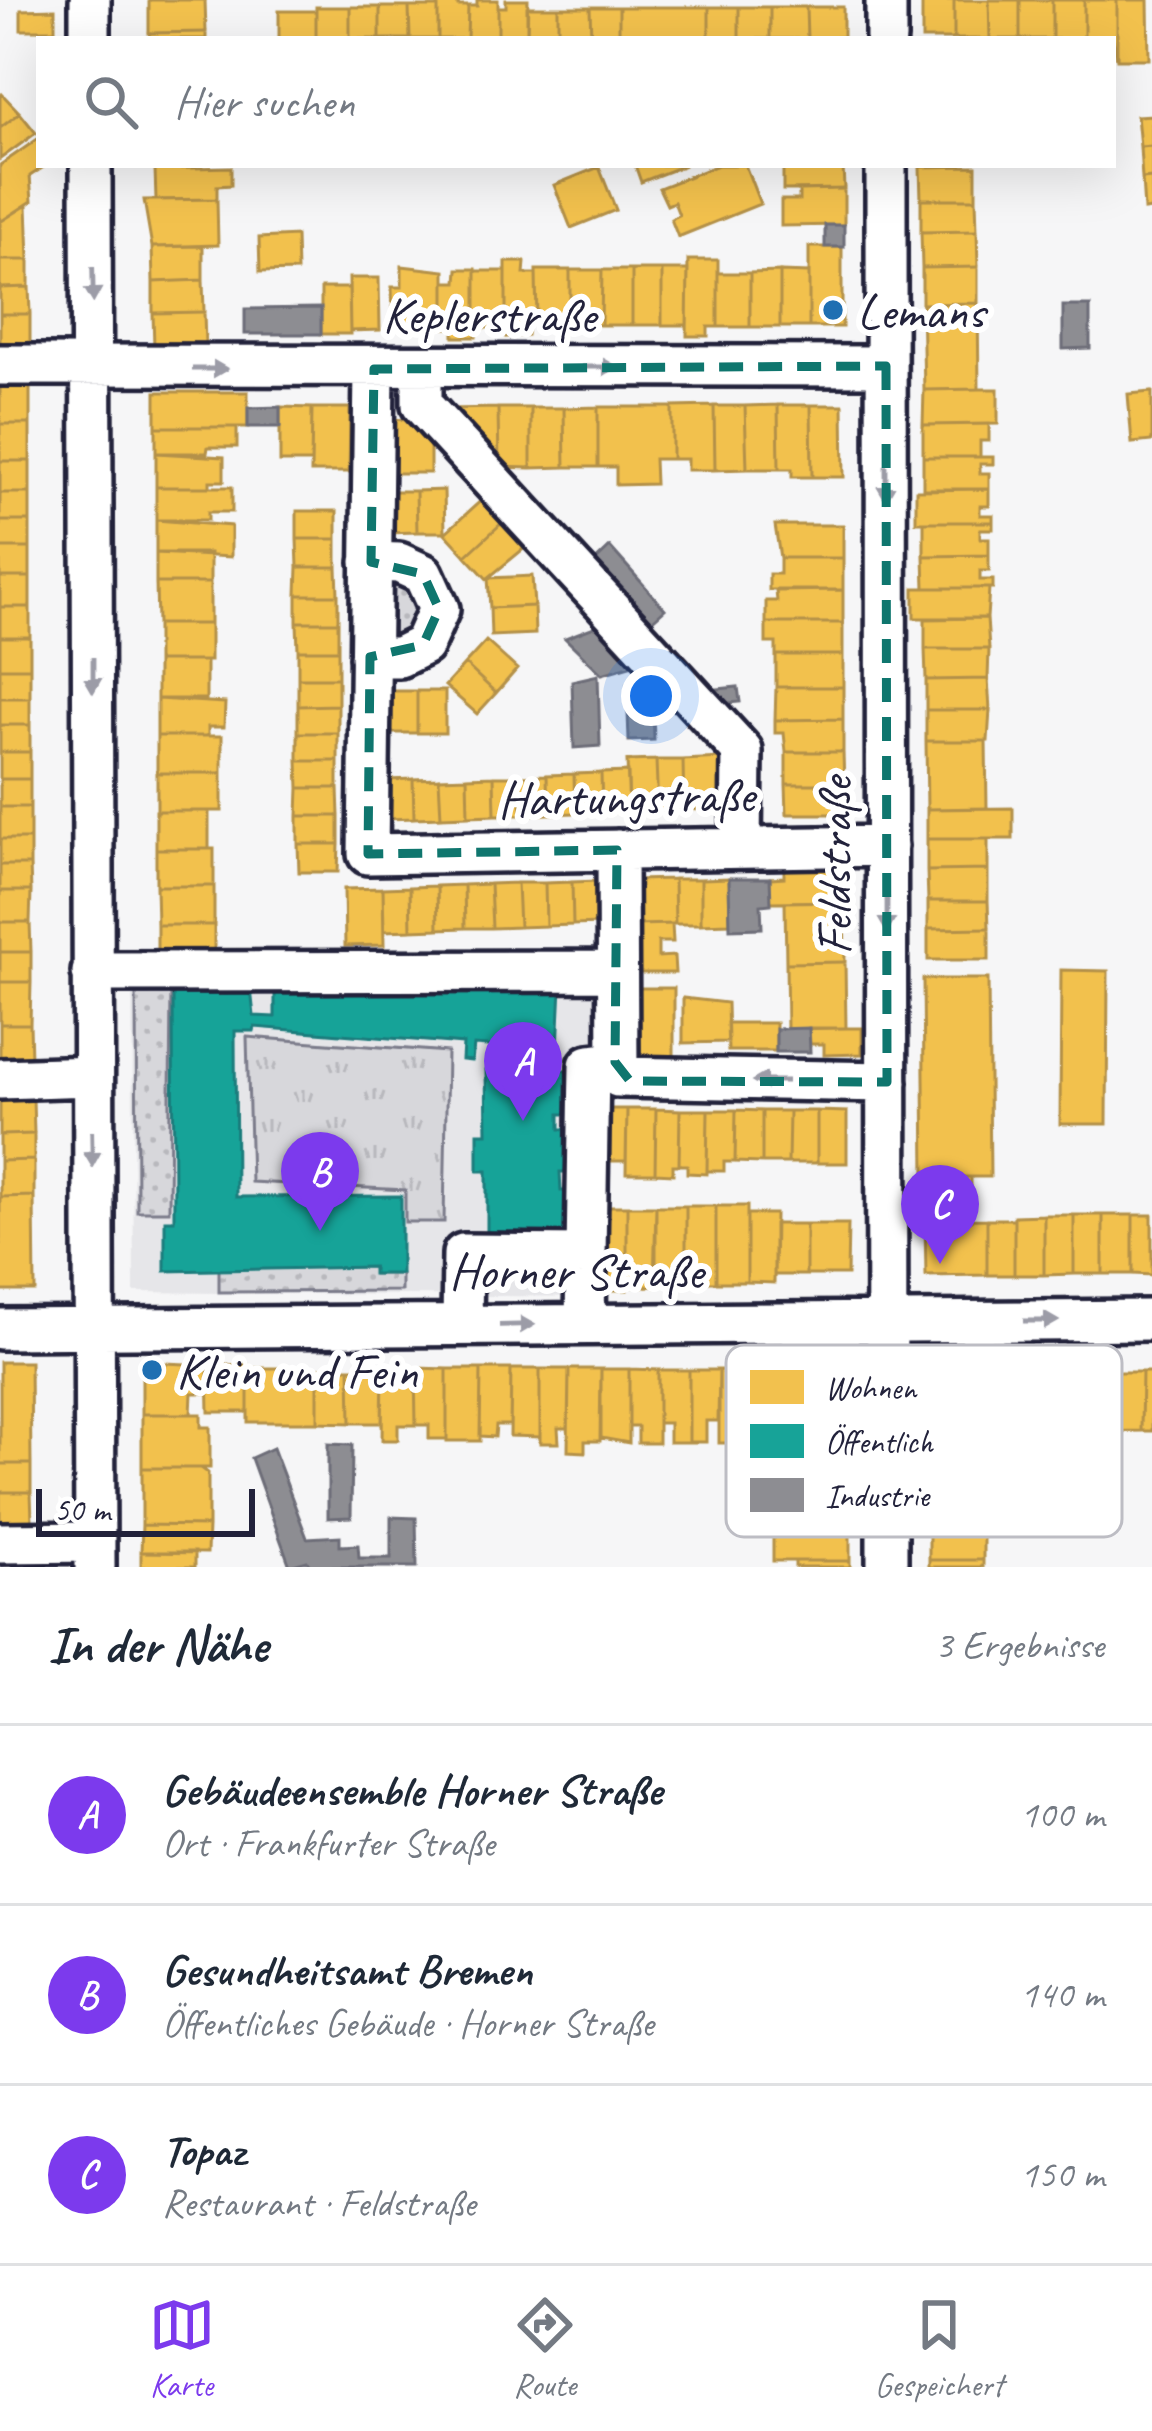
<!DOCTYPE html>
<html lang="de">
<head>
<meta charset="utf-8">
<style>
  body { margin:0; font-family:Caveat,sans-serif; background:#f6f6f7; color:#1f2937 }
  .scale { position:absolute; left:36px; bottom:30px; width:219px; box-sizing:border-box; padding-left:12px; border:6px solid #22223b; border-top:0; font-size:33px; line-height:42px; white-space:nowrap; color:#22223b; -webkit-text-stroke:9px #fff; paint-order:stroke }
  .you { position:absolute; left:651px; top:696px; width:42px; height:42px; margin:-30px; border:9px solid #fff; border-radius:50%; background:#1a73e8; box-shadow:0 0 0 18px #1a73e833 }
  .badge { display:grid; place-items:center; width:78px; height:78px; border-radius:50%; background:#7c3aed; color:#fff; font-size:39px; font-weight:700 }
  .pin { position:absolute; translate:-50% -99px; filter:drop-shadow(0 3px 6px #0008) }
  .pin::after { content:''; position:absolute; top:63px; width:42px; height:36px; background:inherit; clip-path:polygon(0 0,100% 0,50% 100%) }
  .list { margin:0; padding:0; list-style:none }
  h2 { display:flex; justify-content:space-between; align-items:center; height:156px; margin:0; padding:0 48px; font-size:51px }
  h2 small { font-size:39px; font-weight:400; color:#747a83 }
  .list li { display:grid; grid-template-columns:78px 1fr auto; gap:36px; align-items:center; box-sizing:border-box; height:180px; padding:0 48px; border-top:3px solid #e0e1e3 }
  .list b { display:block; font-size:45px; white-space:nowrap }
  .list p { margin:0; font-size:39px; white-space:nowrap; color:#747a83 }
  .list em { font-size:39px; font-style:normal; color:#747a83 }
  .icon { flex:none; width:66px; height:66px; fill:none; stroke:currentColor; stroke-width:2; stroke-linecap:round; stroke-linejoin:round }
  .map { position:relative; flex:none; width:1152px; height:1567px; overflow:hidden }
  .search { position:absolute; background:#fff; box-shadow:0 12px 48px #0002; left:36px; right:36px; top:36px; height:132px; display:flex; align-items:center; gap:30px; box-sizing:border-box; padding:0 42px; border-radius:0px; color:#747a83; font-size:45px }
  .sheet { height:696px; background:#fff }
  nav { display:flex; justify-content:space-around; align-items:center; box-sizing:border-box; height:168px; border-top:3px solid #e0e1e3; background:#fff; font-size:33px; color:#747a83 }
  nav a { display:grid; justify-items:center; gap:6px }
  nav .on { color:#7c3aed }
  .map>svg:first-child { display:block }
  .built { fill:#e6e6e9 }
  .grass { fill:url(#grass-dots); stroke:#7c7c8b; stroke-width:3 }
  .park { fill:url(#park-tufts); stroke:#7c7c8b; stroke-width:3 }
  .homes { fill:#f2c14e; stroke:#b49148; stroke-width:3 }
  .public { fill:#17a398; stroke:#1a7c7c; stroke-width:3 }
  .industry { fill:#8d8d92; stroke:#6d6d78; stroke-width:3 }
  .lines { fill:none; stroke-linecap:round; stroke-linejoin:round }
  .minor-casing { stroke:#22223b; stroke-width:48 }
  .minor { stroke:#fff; stroke-width:39 }
  .oneway { fill:#9c9ca7 }
  .marked { fill:none; stroke:#0f766e; stroke-width:9; stroke-dasharray:24 15; stroke-linejoin:round }
  .poi-dot { fill:#1f6fb2; stroke:#fff; stroke-width:4.5 }
  .labels { text-anchor:middle; stroke-width:12; stroke-linejoin:round; paint-order:stroke }
  .poi-label { font-size:51px; fill:#22223b; stroke:#fff; text-anchor:start }
  .street-label { font-size:51px; fill:#22223b; stroke:#fff }
  .key { fill:#fff; stroke:#bdbdc4; stroke-width:3 }
  .key-label { font-size:33px; fill:#22223b }
</style>
</head>
<body>
<div class="map">
<svg width="1152" height="1567" viewBox="0 0 1152 1567">
  <defs>
    <pattern id="grass-dots" width="8" height="8" patternUnits="userSpaceOnUse" patternTransform="scale(3)"><rect width="8" height="8" fill="#d7d7db"/><path d="M2 2h.1M6 6h.1" fill="none" stroke="#b8b8bd" stroke-width="1.8" stroke-linecap="round"/></pattern>
    <pattern id="park-tufts" width="24" height="20" patternUnits="userSpaceOnUse" patternTransform="scale(3)"><rect width="24" height="20" fill="#d7d7db"/><path d="M3 7l-1-3M5 7V3M7 7l1-3M15 17l-1-3M17 17v-4M19 17l1-3" fill="none" stroke="#b8b8bd"/></pattern>
  </defs>
  <rect width="100%" height="100%" fill="#f6f6f7"/>
  <filter id="ink" filterUnits="userSpaceOnUse"><feTurbulence type="fractalNoise" baseFrequency=".00833" numOctaves="2"/><feDisplacementMap in="SourceGraphic" scale="24" xChannelSelector="R" yChannelSelector="G"/><feConvolveMatrix kernelMatrix="1 2 1 2 8 2 1 2 1" color-interpolation-filters="sRGB"/></filter>
  <g filter="url(#ink)">
    <path class="built" d="M597,955L594,1297L134,1292L132,967Z"/>
    <path class="grass" d="M403,585L411,588L424,619L402,636L393,635L394,586Z
      M136,986H171L169,1211H137Z
      M219,1267H373L374,1274H401V1291L219,1292Z"/>
    <path class="park" d="M247,1037L447,1052L444,1222H405V1190L251,1182Z"/>
    <path class="homes" d="M149,0H205L206,32L149,33Z
      M438,0H458V6H468L467,39H438Z
      M477,0H498V39H467L468,6H477Z
      M506,0H528L527,39H498V7H506Z
      M922,0H954V39H922Z
      M954,0H989L990,39H954Z
      M989,0H1020V39H990Z
      M1020,0H1052V39H1020Z
      M1052,0H1084V39H1052Z
      M1084,0H1117V59L1113,39H1084Z
      M1117,0H1148L1149,59H1117Z
      M316,7H350V39H316Z
      M350,7H380V39H350Z
      M380,7H409L410,39H380Z
      M409,7H438V39H410Z
      M527,7H558V39H527Z
      M558,7H590L591,39H558Z
      M590,7H619V39H591Z
      M619,7H709V39H619Z
      M709,7H739V39H709Z
      M739,7H770V39H739Z
      M770,7H806L807,39H770Z
      M806,7H843V37L807,39Z
      M55,9V30H21V10Z
      M279,11H316V39H279Z
      M206,32V39H150L149,33Z
      M2,94L20,113L0,128V96Z
      M20,113L36,133L0,159V128Z
      M1152,115V146L1140,147L1137,116Z
      M39,138V165L45,166L30,176L32,201L0,222V165Z
      M1152,146V178L1142,179L1140,147Z
      M635,165H685L641,182Z
      M718,165H745L760,204L678,237L671,219L679,215L674,202L667,205L659,188Z
      M783,165H843L844,189L783,190Z
      M976,166V199H921L920,167Z
      M231,167V185L217,186V199L156,200L155,169Z
      M599,167L616,210L571,228L554,185Z
      M1152,178V209L1144,210L1142,179Z
      M844,189V225L781,226V200H799V190Z
      M217,199L218,245L152,247L144,200Z
      M921,199H976L977,231L921,232Z
      M27,205L29,260H0V222Z
      M977,231L978,267L922,268L921,232Z
      M296,236L297,271L260,272L259,238Z
      M203,246V280L153,282L152,247Z
      M809,247H842V327H809Z
      M0,260H29V287L0,288Z
      M688,260H718V327H708V336H687Z
      M506,262H525L524,274H536L537,325H528L527,335L506,337Z
      M402,266L445,271V328L393,327L392,287H402Z
      M978,267V303L922,304V268Z
      M458,269H476V337H454V328H445V282H457Z
      M536,270H570V325H537Z
      M570,270H602L601,325H570Z
      M602,270H632V325H601Z
      M632,270H662V325H632Z
      M662,270H688L687,325H662Z
      M476,271H506V328H476Z
      M780,272V327H750V273Z
      M780,272L809,273V327H780Z
      M718,273H750V327H718Z
      M349,278H379L380,330L350,331Z
      M203,280L204,312L153,313V282Z
      M29,287L30,314H0V288Z
      M321,288H349L350,334H321Z
      M978,303L979,389L924,390L922,304Z
      M204,312L205,346L154,347L153,313Z
      M0,314H30V345H0Z
      M0,387H30V424H0Z
      M979,389H998V424L923,425L924,390Z
      M156,392H248V427H156Z
      M1152,392V441L1132,443L1128,394Z
      M778,405H811L812,477H792V469H779Z
      M778,405L779,469H747L745,406Z
      M811,405H843L844,477H812Z
      M714,406L715,470H687V459H672V407Z
      M714,406H745L747,469L715,470Z
      M280,407L312,408L311,462H280Z
      M598,407V467H565L564,408Z
      M598,407H672V459H654L655,484L616,485V467H598Z
      M312,408H350L349,472H311Z
      M498,408H531V468L499,467Z
      M498,408L499,467L449,409Z
      M531,408H564L565,467L531,468Z
      M386,419L409,420L430,438V473H388Z
      M0,424H30V461H0Z
      M989,424V441H980V457H923V425Z
      M156,427H237V447H208L207,453H156Z
      M156,453L224,457V481H210V487H156Z
      M923,457H993V464H980V473H989V489H923Z
      M0,461H30V493H0Z
      M156,487H232V512H208V520H156Z
      M989,489V506H980V515H993V522H916V490Z
      M444,490L445,532H417L416,491Z
      M386,491H416L417,532L387,533Z
      M0,493H30V521H0Z
      M484,498L504,521L466,556L445,533Z
      M297,511H337V539H297Z
      M156,520L231,526V557L156,553Z
      M0,521H30V548H0Z
      M504,521L527,546L487,579L466,556Z
      M924,522H993V529H980V538H989V555L924,556Z
      M775,525H843V558H780Z
      M297,539H337V567H298Z
      M0,548H30V577H0Z
      M156,553H210V583H156Z
      M989,555V571H980V580H993V588H925L924,556Z
      M780,558H843V590H769V574H780Z
      M298,567H337L338,595H297Z
      M532,576L534,606L490,608L488,578Z
      M0,577H30V607H0Z
      M156,583H210V624H157Z
      M914,588H989L987,618H914Z
      M843,590V623H766V601H777L776,591Z
      M297,595H338V622H297Z
      M534,606L535,634L491,636L490,608Z
      M0,607H30V637H0Z
      M987,618L989,649H925V619Z
      M297,622H338V650H298Z
      M766,623H843V655H776V643H766Z
      M157,624H210V661H157Z
      M0,637H30V668H0Z
      M486,641L517,669L496,693L465,664Z
      M925,649H989L988,679L926,680Z
      M298,650H338V678H298Z
      M776,655H843V687H776Z
      M157,661H206V699H157Z
      M465,664L496,693L477,714L445,686Z
      M0,668H30V698H0Z
      M298,678H338V705L298,706Z
      M988,679L990,710H926V680Z
      M776,687H843V719L775,720Z
      M387,691H417V733H387Z
      M417,691H445V733H417Z
      M0,698H30V725H0Z
      M157,699L225,703L224,727H208V736H157Z
      M338,705V733H298V706Z
      M926,710H990L988,741H926Z
      M843,719V752H786L784,733H775V720Z
      M0,725H30V752H0Z
      M298,733H338V761H298Z
      M157,736H222V773H157Z
      M926,741H986L987,808L927,809Z
      M0,752H30V779H0Z
      M786,752H843L844,784H786Z
      M722,758L724,809L684,810L683,760Z
      M656,760L658,811L629,812L627,761Z
      M656,760H683L684,810L658,811Z
      M298,761H338V788H299Z
      M628,772L629,812H602L601,773Z
      M157,773H222V811H157Z
      M601,773L602,812L575,813L574,774Z
      M574,774L575,813L548,814L547,775Z
      M547,775L548,814L522,815L520,776Z
      M494,776L495,815L468,816L467,777Z
      M494,776H520L522,815H495Z
      M467,777L468,816L441,817L439,778Z
      M439,778L441,817L414,818L413,779Z
      M0,779H30V807H0Z
      M413,779L414,818L387,819L386,780Z
      M786,784H844V814H787Z
      M299,788H338L339,816H298Z
      M0,807H30V839H0Z
      M1013,808V839H927V809Z
      M156,811H209V849H156Z
      M298,816H339V844H298Z
      M0,839H30V865H0Z
      M927,839H988V870L927,871Z
      M298,844H339L338,872H299Z
      M156,849H214V886H156Z
      M0,865H30L31,891H0Z
      M843,867L844,901L770,902V878L784,877V868Z
      M988,870V901H928L927,871Z
      M729,878L730,923L701,924V879Z
      M674,879H701V924H675Z
      M674,879L675,924L636,925L635,880Z
      M598,881L600,924L573,925L572,882Z
      M572,882L573,925L546,926L545,883Z
      M517,883H545L546,926L519,927Z
      M517,883L519,927L492,928L490,884Z
      M490,884L492,928H465L464,885Z
      M464,885L465,928L438,929L437,886Z
      M156,886H214V925H157Z
      M437,886L438,929L411,930L410,887Z
      M410,887L411,930L384,931L383,888Z
      M383,888L384,945L345,946L344,889Z
      M0,891H31L30,922H0Z
      M844,901L845,962L786,963L785,902Z
      M928,901H988L989,928L928,929Z
      M0,922H30L31,952H0Z
      M672,924L673,942H658V957L674,956L675,973H637L636,925Z
      M157,925H214V964H157Z
      M989,928V960H928V929Z
      M0,952H31V982H0Z
      M845,962L846,1028L787,1029L786,963Z
      M1061,970L1108,971L1107,1124H1060Z
      M923,979H988L990,1177H925Z
      M0,982H31L30,1024H0Z
      M635,988H674V1056H635Z
      M683,998L727,1003L728,1042L683,1043Z
      M727,1023H776V1051H728Z
      M0,1024H30L31,1060H0Z
      M809,1028H862V1054L824,1055V1044H810Z
      M33,1098L34,1134L0,1135V1099Z
      M599,1109H627L626,1161H599Z
      M627,1109H656L655,1173H626Z
      M656,1109L680,1110L679,1165H673V1174L655,1173Z
      M680,1110H708L707,1174L687,1173V1165H679Z
      M708,1110H736L735,1162H724V1171H707Z
      M736,1110L762,1111V1163L735,1162Z
      M762,1111H789L788,1163H762Z
      M789,1111H817V1163H788Z
      M817,1111L847,1112V1163H817Z
      M34,1134V1160L0,1161V1135Z
      M34,1160V1196L0,1197V1161Z
      M925,1177H971V1220H925Z
      M34,1196L35,1291H0V1197Z
      M598,1206H627V1290H597Z
      M627,1206H656L654,1286L627,1287Z
      M656,1206H686V1282L676,1285L656,1280Z
      M686,1206H716V1282H686Z
      M716,1206H747V1282H716Z
      M747,1214H775L774,1283L747,1282Z
      M1044,1215V1275H1014V1216Z
      M1044,1215H1074V1274L1044,1275Z
      M1074,1215H1103V1274H1074Z
      M1103,1215H1133V1274H1103Z
      M1133,1215H1152V1275L1133,1274Z
      M987,1219V1275L926,1276L925,1220Z
      M987,1219H1014V1275H987Z
      M774,1224H806V1275H774Z
      M806,1224H848L847,1275H806Z
      M0,1362H30L31,1464H0Z
      M142,1362L208,1365V1393H192L191,1414H142Z
      M208,1365H248V1412H209Z
      M248,1368H318V1422H248Z
      M318,1368H350L351,1423L318,1422Z
      M350,1368H383L382,1423H351Z
      M383,1368H415L416,1425H398V1440H382Z
      M415,1368L447,1369V1439H429V1425H416Z
      M447,1369H481L480,1441H447Z
      M481,1369H511L510,1425H496L495,1437L480,1436Z
      M511,1369H540V1437L510,1436Z
      M540,1369H569L568,1428H558L559,1443H540Z
      M569,1369H601L600,1441H585V1452L568,1451Z
      M601,1369H629V1443L601,1438Z
      M629,1369L658,1370V1443H638V1427H629Z
      M658,1370H689V1442H669V1423H658Z
      M689,1370H719L718,1421H706V1442H689Z
      M719,1370H748V1422H737V1443H719Z
      M1091,1372H1142L1141,1431L1091,1432Z
      M1142,1372H1152V1431H1141Z
      M142,1414H201V1427H210V1468H142Z
      M0,1464H31V1492H0Z
      M142,1468H201L208,1473V1526L142,1525Z
      M0,1492H31L32,1521H0Z
      M773,1511H850V1561H773Z
      M142,1525L208,1526L207,1553L141,1552Z
      M929,1530H983V1560H929Z
      M141,1552H195V1567H141Z
      M929,1560H983V1567H929Z
      M795,1561H850V1567H795Z"/>
    <path class="public" d="M250,980L254,1016L275,1017V990L561,986L557,1070H580V1114H560V1129H586V1172H560L561,1191H581V1232L522,1238V1232H487V1171H478V1133H487L486,1070H520L514,1048L474,1045L472,1061L462,1060L463,1044L255,1027L254,1031H235L236,1197L401,1196V1274H373V1267L165,1271V1220H174L173,988Z"/>
    <path class="industry" d="M825,225H844V247H825Z
      M1063,306H1090V348L1063,349Z
      M321,308V334H245V309Z
      M280,407V427H248V408Z
      M610,547L665,609L646,626L591,565Z
      M602,624L640,663L602,674L565,638Z
      M598,675L600,746L574,748L572,681Z
      M652,678L654,740L629,741L627,684Z
      M738,687L740,702L718,704L708,690Z
      M729,878H770L771,904L761,905L762,928L730,929Z
      M809,1028L810,1052H776V1029Z
      M328,1444L352,1445L351,1517L328,1518Z
      M273,1448L307,1538L340,1536V1546L358,1545L359,1558H391V1517L416,1518L417,1567H310L307,1561L290,1566L251,1458Z"/>
    <g class="lines">
      <g class="minor-casing">
        <path id="minor" d="M90,0V39
          M886,0V39
          M91,165L95,1567
          M886,165L887,1567
          M0,365L886,366
          M422,368V405L742,751L741,848
          M374,369L368,854L887,846
          M370,657H399L423,645L439,609L423,574L399,563L371,562
          M617,850L618,1077L887,1082
          M92,972L617,971
          M0,1079L92,1076
          M586,1255L589,1065L615,1062
          M462,1325L463,1254L586,1255L585,1324
          M0,1329L1152,1320
          M0,1543L95,1542"/>
      </g>
      <use href="#minor" class="minor"/>
    </g>
    <defs><path id="oneway-solid" d="M-6-.8H1V-3.2L6.5 0L1 3.2V.8H-6Z" transform="scale(3)"/></defs>
    <g class="oneway">
      <use href="#oneway-solid" transform="translate(93 285) rotate(89)"/>
      <use href="#oneway-solid" transform="translate(600 367)"/>
      <use href="#oneway-solid" transform="translate(210 369)"/>
      <use href="#oneway-solid" transform="translate(886 483) rotate(90)"/>
      <use href="#oneway-solid" transform="translate(93 675) rotate(90)"/>
      <use href="#oneway-solid" transform="translate(887 915) rotate(90)"/>
      <use href="#oneway-solid" transform="translate(770 1081) rotate(-180)"/>
      <use href="#oneway-solid" transform="translate(92 1149) rotate(89)"/>
      <use href="#oneway-solid" transform="translate(1041 1321)"/>
      <use href="#oneway-solid" transform="translate(517 1325) rotate(-1)"/>
    </g>
  </g>
  <path class="marked" d="M886,366L887,1082L630,1081L615,1062L617,850L368,854L370,657L423,645L439,609L423,574L371,562L374,369Z"/>
  <g class="poi-dot">
    <circle cx="833" cy="310" r="12"/>
    <circle cx="152" cy="1370" r="12"/>
  </g>
  <g class="labels">
    <g class="poi-label">
      <text x="857" y="328">Lemans</text>
      <text x="176" y="1388">Klein und Fein</text>
    </g>
    <g class="street-label">
      <text x="489" y="332">Keplerstraße</text>
      <text transform="translate(626 796) rotate(-1)" y="18">Hartungstraße</text>
      <text transform="translate(833 866) rotate(-90)" y="18">Feldstraße</text>
      <text x="576" y="1288">Horner Straße</text>
    </g>
  </g>
  <rect x="726" y="1345" width="396" height="192" rx="18" class="key"/>
  <rect x="750" y="1370" width="54" height="34" fill="#f2c14e"/>
  <rect x="750" y="1424" width="54" height="34" fill="#17a398"/>
  <rect x="750" y="1478" width="54" height="34" fill="#8d8d92"/>
  <g class="key-label">
    <text x="825" y="1399">Wohnen</text>
    <text x="825" y="1453">Öffentlich</text>
    <text x="825" y="1507">Industrie</text>
  </g>
</svg>
<div class="scale">50 m</div>
<div class="you"></div>
<div class="pin badge" style="left:523px;top:1121px">A</div>
<div class="pin badge" style="left:320px;top:1231px">B</div>
<div class="pin badge" style="left:940px;top:1264px">C</div>
<div class="search"><svg class="icon" aria-label="search" viewBox="0 0 24 24"><circle cx="10" cy="10" r="6"/><path d="M15 15l6 6"/></svg>Hier suchen</div>
</div>
<section class="sheet">
<h2>In der Nähe<small>3 Ergebnisse</small></h2>
<ul class="list">
<li><span class="badge">A</span><div><b>Gebäudeensemble Horner Straße</b><p>Ort · Frankfurter Straße</p></div><em>100 m</em></li>
<li><span class="badge">B</span><div><b>Gesundheitsamt Bremen</b><p>Öffentliches Gebäude · Horner Straße</p></div><em>140 m</em></li>
<li><span class="badge">C</span><div><b>Topaz</b><p>Restaurant · Feldstraße</p></div><em>150 m</em></li>
</ul>
</section>
<nav>
<a class="on"><svg class="icon" aria-label="map" viewBox="0 0 24 24"><path d="M3 6l6-2 6 2 6-2v14l-6 2-6-2-6 2zM9 4v14M15 6v14"/></svg>Karte</a>
<a><svg class="icon" aria-label="directions" viewBox="0 0 24 24"><path d="M12 3l9 9-9 9-9-9zM9 14v-3h6M13 9l2 2-2 2"/></svg>Route</a>
<a><svg class="icon" aria-label="saved" viewBox="0 0 24 24"><path d="M7 4h10v16l-5-4-5 4z"/></svg>Gespeichert</a>
</nav>
</body>
</html>
